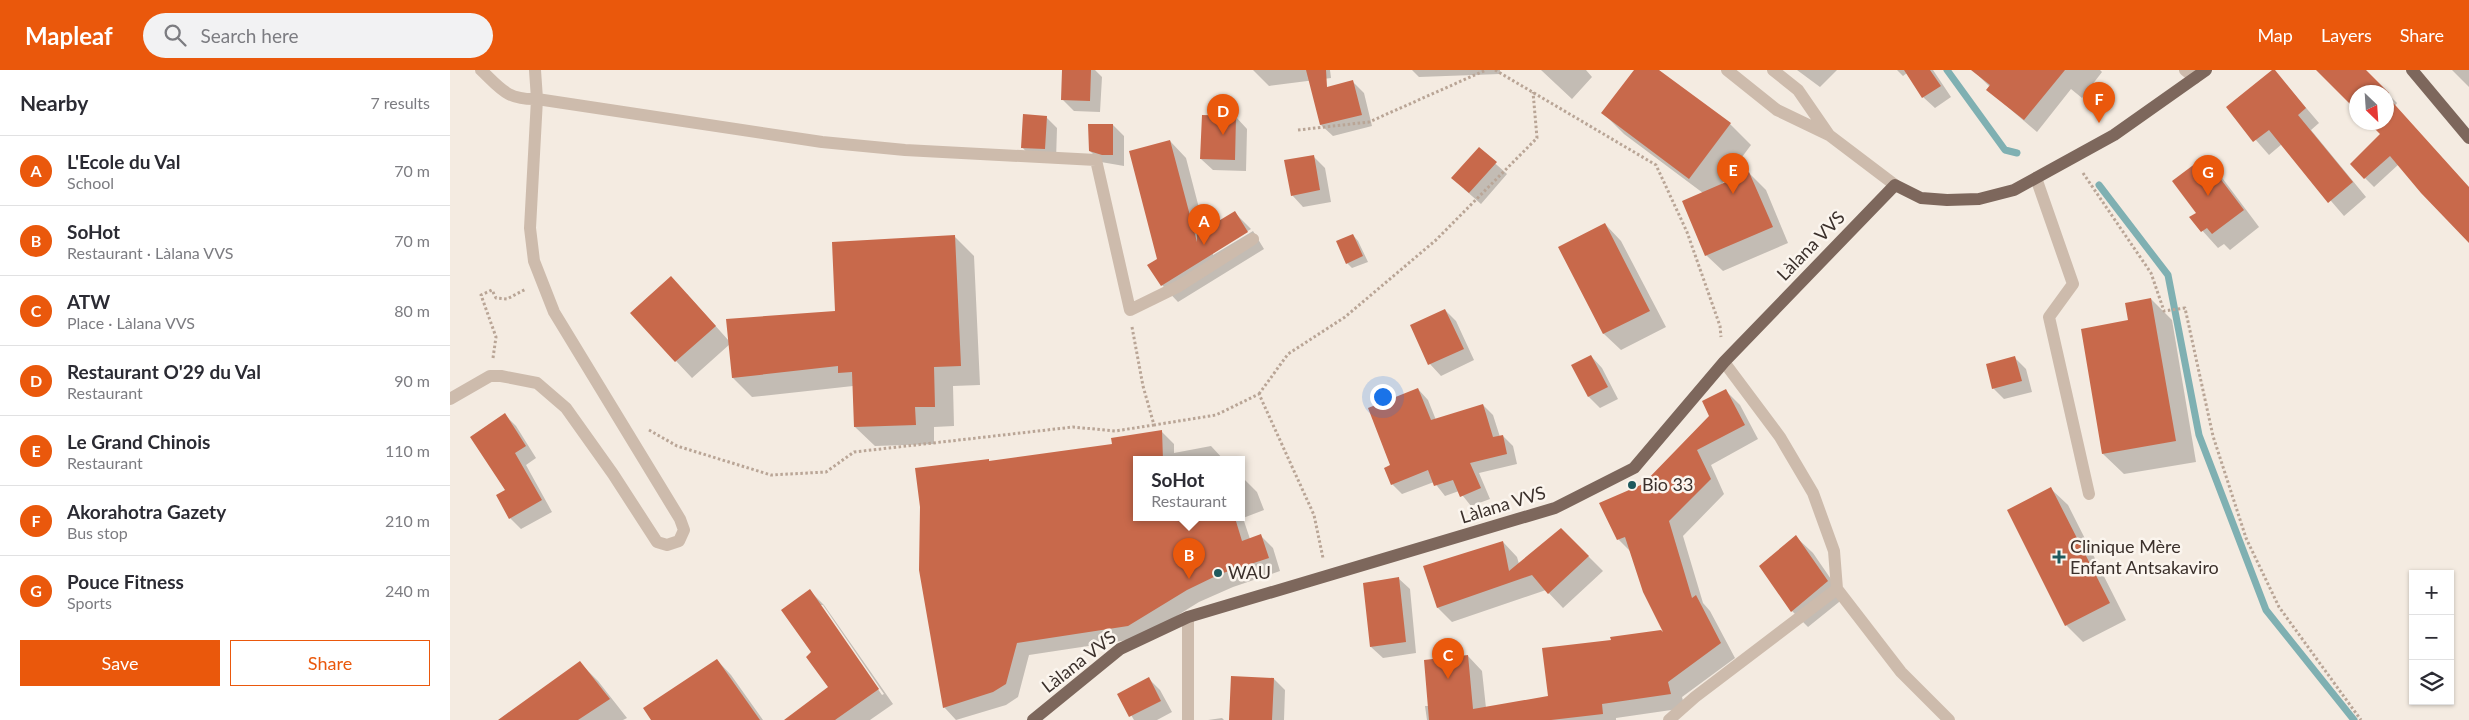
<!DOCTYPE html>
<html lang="en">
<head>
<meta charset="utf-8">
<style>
  body { margin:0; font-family:Lato,sans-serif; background:#f2f2f3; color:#2b2b33 }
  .controls { position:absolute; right:15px; bottom:15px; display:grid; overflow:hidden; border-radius:0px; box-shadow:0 1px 4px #0004 }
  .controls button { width:45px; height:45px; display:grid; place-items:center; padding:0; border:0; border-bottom:1px solid #e1e1e2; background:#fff; color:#2b2b33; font:25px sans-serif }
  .compass { position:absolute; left:1899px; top:15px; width:45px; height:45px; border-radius:50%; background:#fff; box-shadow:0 1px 4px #0004; rotate:155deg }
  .you { position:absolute; left:932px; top:326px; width:18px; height:18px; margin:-12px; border:4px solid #fff; border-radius:50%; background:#1a73e8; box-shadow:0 0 0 8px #1a73e833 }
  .badge { display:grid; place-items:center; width:32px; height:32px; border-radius:50%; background:#ea580c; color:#fff; font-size:16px; font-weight:700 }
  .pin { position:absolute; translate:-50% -41px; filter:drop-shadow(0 1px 2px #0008) }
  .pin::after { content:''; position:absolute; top:26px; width:18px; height:15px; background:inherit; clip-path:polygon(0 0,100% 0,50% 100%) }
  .popup { position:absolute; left:683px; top:386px; width:112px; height:65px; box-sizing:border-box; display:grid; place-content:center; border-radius:0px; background:#fff; filter:drop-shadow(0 1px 4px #0005); font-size:16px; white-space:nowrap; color:#7c7c81 }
  .popup b { font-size:19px; color:#2b2b33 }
  .popup::after { content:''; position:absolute; left:50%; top:100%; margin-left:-10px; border:10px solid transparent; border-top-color:#fff }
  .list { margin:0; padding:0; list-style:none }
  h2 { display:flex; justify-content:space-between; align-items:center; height:65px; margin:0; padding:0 20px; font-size:21px }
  h2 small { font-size:16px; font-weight:400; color:#7c7c81 }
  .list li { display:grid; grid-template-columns:32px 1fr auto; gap:15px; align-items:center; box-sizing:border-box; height:70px; padding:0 20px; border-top:1px solid #e1e1e2 }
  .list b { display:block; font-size:19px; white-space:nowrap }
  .list p { margin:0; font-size:16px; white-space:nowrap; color:#7c7c81 }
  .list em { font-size:16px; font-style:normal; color:#7c7c81 }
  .actions { display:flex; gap:10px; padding:15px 20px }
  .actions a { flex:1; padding:11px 0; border:1px solid #ea580c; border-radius:0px; text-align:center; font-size:18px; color:#ea580c }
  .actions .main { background:#ea580c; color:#fff }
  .icon { flex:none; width:28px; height:28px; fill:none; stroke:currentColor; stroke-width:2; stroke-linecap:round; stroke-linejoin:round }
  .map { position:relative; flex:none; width:2019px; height:650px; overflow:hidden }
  header { display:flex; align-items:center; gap:30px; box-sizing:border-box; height:70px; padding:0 25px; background:#ea580c; color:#fff }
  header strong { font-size:24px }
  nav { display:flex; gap:28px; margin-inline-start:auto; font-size:18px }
  .search { width:350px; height:45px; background:#f2f2f3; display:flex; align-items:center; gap:12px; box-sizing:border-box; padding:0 18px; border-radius:28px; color:#7c7c81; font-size:19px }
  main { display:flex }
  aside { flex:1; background:#fff }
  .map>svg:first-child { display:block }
  .shadow { fill:#0003; fill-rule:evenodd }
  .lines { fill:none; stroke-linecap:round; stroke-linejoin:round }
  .stream { stroke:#7fb0b2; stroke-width:7 }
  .building { fill:#c8694b }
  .path { stroke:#b9a596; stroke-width:3; stroke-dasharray:2.5 2.5; stroke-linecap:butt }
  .minor { stroke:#cdbbac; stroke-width:12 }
  .major { stroke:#7d675c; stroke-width:12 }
  .poi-dot { fill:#1f5a5e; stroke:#fbf5ee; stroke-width:2 }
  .labels { text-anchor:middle; stroke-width:5; stroke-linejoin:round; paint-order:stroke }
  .street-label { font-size:18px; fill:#3b302b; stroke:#fbf5ee }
  .poi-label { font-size:18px; fill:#3b302b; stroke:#fbf5ee; text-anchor:start }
</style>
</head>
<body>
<header>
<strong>Mapleaf</strong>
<div class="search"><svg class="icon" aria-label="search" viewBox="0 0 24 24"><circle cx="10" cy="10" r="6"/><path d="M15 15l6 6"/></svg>Search here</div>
<nav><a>Map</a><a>Layers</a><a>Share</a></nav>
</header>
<main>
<aside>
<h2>Nearby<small>7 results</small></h2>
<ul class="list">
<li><span class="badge">A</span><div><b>L'Ecole du Val</b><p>School</p></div><em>70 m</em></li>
<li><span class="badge">B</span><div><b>SoHot</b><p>Restaurant · Làlana VVS</p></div><em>70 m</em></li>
<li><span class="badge">C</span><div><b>ATW</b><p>Place · Làlana VVS</p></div><em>80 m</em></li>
<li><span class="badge">D</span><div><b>Restaurant O'29 du Val</b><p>Restaurant</p></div><em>90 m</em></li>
<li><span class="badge">E</span><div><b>Le Grand Chinois</b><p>Restaurant</p></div><em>110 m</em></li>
<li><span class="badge">F</span><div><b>Akorahotra Gazety</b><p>Bus stop</p></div><em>210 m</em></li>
<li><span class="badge">G</span><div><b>Pouce Fitness</b><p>Sports</p></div><em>240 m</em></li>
</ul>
<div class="actions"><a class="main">Save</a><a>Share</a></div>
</aside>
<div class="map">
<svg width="2019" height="650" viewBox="0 0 2019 650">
  <rect width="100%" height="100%" fill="#f4ebe1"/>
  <path class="shadow" d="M613,0H645L652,7L650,42L624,41L613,30Z
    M803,0H880L881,8L819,16Z
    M962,0H1050V4L969,7Z
    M1091,0H1136L1142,7L1122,29Z
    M1186,0H1207L1280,54L1301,75L1271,115L1299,103L1316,120L1338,173L1273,201L1256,185L1253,123L1174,64L1153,43Z
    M1347,0H1387L1370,17Z
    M1447,0H1483L1501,27L1485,38L1473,27L1457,3L1453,6Z
    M1534,0H1650L1652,2L1632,28L1621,19L1587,62L1538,20L1540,17L1529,6Z
    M1824,0L1869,53L1861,60L1916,127L1894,146L1832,74L1819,85L1777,37Z
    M1868,0H1914L1947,33L1945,36L2019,118V171L1949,94L1924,117L1901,94L1932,64L1936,52V22H1906V39Z
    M2002,0H2019V17Z
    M903,12L914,23L922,56L883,66L871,55L863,22Z
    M596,47L607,58L606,90L583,89L572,77Z
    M786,47L797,59L796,101L763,100L751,89Z
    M663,55L674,66V96L651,92L640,81Z
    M720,71L736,88L755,161L785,143L801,159L763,182V185L803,161L814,179L728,232L712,215L708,189Z
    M1029,79L1057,104L1031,134L1014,119Z
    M863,86L875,98L881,132L853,137L842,125Z
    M1754,89L1770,105L1809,157L1780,180L1774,174L1768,178L1741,148L1747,143Z
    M1155,154L1171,171L1216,257L1171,280L1154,264L1110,177Z
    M903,165L908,171L918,192L902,198L897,193Z
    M504,166L524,186L530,315L503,316L504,356L484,357V374L425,376L405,357L403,316L302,327L283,308L280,274L242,308L226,291L237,224L279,271L386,243Z
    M1701,229L1722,250L1746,392L1674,404L1653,384L1680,251Z
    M995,240L1006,251L1024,290L991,306L980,294Z
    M1141,286L1152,298L1168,329L1150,338L1139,327Z
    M1565,288L1576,299L1582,322L1554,329L1543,318Z
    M968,319L978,330L986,350L1033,335L1043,345L1050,367L1053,366L1063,376L1067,394L1029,403L1040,429L1021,436L1009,421L995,426L984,412L952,424L942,414V396Z
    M1275,320L1290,335L1308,369L1261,395L1274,424L1233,466L1253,533L1260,541L1285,588L1232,627L1235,638L1166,648V650H977L975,636H979L1018,586L1032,601L1036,638L1099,628L1216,567L1182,483L1168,469L1194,415L1261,346Z
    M55,345L66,356L86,388L76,395L102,442L71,459L60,448L57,421Z
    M712,362L724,374V383L761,376L774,390H686V448H792V410L794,409L807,422L814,440L793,448L800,469L811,466L823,478L830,501L783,517L749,532L691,568L579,585L568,627L556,635L506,650L494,637L538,390L540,392L663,375Z
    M1601,419L1618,435L1676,550L1633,572L1616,555Z
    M1111,459L1153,501L1113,538L1096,520L1002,552L988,538L974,497L1053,472L1067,487L1069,494Z
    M1346,467L1363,483L1394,528L1358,557L1342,541Z
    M948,508L960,519L966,583L933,588L921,577Z
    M360,521L374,535L443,634L420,650H336L380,618L363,583ZM370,535H373L434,624L432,625Z
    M267,590L281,605L313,650H202Z
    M130,593L148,611L177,648L173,650H49Z
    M699,609L710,620L722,642L707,650H684L669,625Z
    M824,609L835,620L834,650H781Z
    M772,648L774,650H758Z"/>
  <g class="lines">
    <path class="stream" d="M1497,0L1555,80L1567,83
      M1649,115L1718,205L1749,365L1816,540L1904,650"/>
  </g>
  <path class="building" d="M612,0H641L640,31L611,30Z
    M856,0H876L877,17L903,10L912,45L870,55Z
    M1184,0H1209L1281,53L1239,109L1151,43Z
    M1454,0H1480L1491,16L1472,28Z
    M1521,0H1615L1574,50L1536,20L1540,15Z
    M1822,0H1825L1856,38L1848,45L1903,112L1878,133L1819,60L1803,72L1776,37Z
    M1866,0H1916L1939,23L1937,26L2019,117V173L1971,123L1940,86L1914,109L1900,94L1930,64L1918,52H1936V22H1906V40Z
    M573,44L597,46L595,79L571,78Z
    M752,45L786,46L785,90L750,89Z
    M638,54H663V85H652L639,81Z
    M720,70L747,172V164L785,141L798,162L711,216L697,195L707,189L679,81Z
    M1029,77L1047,92L1019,123L1001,108Z
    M864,85L870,120L841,126L834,90Z
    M1754,87L1794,140L1762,164L1757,158L1751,162L1739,147L1746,143L1722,111Z
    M1299,102L1323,157L1255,186L1232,131Z
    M1155,153L1200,241L1153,264L1108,177Z
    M903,164L913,186L896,194L886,171Z
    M505,165L511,296L484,297L485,337H465L466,355L404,357L402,302L388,303V296L282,308L276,249L385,241L382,172Z
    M221,206L266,256L225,292L180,243Z
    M1701,228L1726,371L1652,384L1631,259L1678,250L1675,233Z
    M995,239L1014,279L978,295L960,255Z
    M1141,285L1158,317L1138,327L1121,295Z
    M1565,286L1572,311L1542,319L1536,294Z
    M968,318L981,350L1033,334L1043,367L1053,365L1057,384L1020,393L1031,418L1010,427L1003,410L984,416L978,400L941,415L934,398L940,395L918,338Z
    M1276,319L1295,355L1247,380L1261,409L1219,451L1242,528L1246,525L1271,573L1218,612L1221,624L1152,634L1153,644L1101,650H979L974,590L1018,585L1023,639L1098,626L1092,578L1161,570L1160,567L1211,560L1213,562L1193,522L1175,467L1167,470L1149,433L1193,414L1259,346L1252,331Z
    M55,343L76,376L65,383L92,430L59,449L46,425L55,420L20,367Z
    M712,360L713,390H686V448H785L792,471L811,464L819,488L770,504L737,520L678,556L567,573L556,614L543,622L493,638L469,500L470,437L465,398L539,389V391L662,374L661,368Z
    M1601,417L1660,533L1615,556L1557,440Z
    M1111,458L1139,486L1098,524L1082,505L987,538L973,496L1053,471L1059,501Z
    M1346,465L1378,511L1341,542L1309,496Z
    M949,507L956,572L920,577L913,513Z
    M360,519L429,619L385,650H334L378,617L356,587L361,582L331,540Z
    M267,589L310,650H201L193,638Z
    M130,591L160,629L128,650H48Z
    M781,606L824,608L822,650H779Z
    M699,607L711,631L679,647L667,624Z"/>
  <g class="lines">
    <path class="path" d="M1045,0L1206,95L1237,162L1270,256L1271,267
      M848,60L919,52L1036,0
      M1633,103L1701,203L1714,241L1735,238L1763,366L1796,468L1829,537L1911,650
      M682,257L693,316L704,355L766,345L809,324L864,445L873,488
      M43,288L46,267L31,225L42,220L46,228L57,229L76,219
      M809,324L838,284L895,247L986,170L1087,68L1083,22
      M199,360L227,376L321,405L376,402L404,382L623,357L665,361L704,355"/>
    <path class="minor" d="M31,0C51,19 57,30 87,29L372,72L455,80L646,90L680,240L729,216L803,169
      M1277,0L1327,40L1379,65L1445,115
      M1323,0L1348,20L1379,65
      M1735,0L1745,8
      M1586,108L1623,214L1599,247L1639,424
      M1274,292L1330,367L1363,423L1384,481L1387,519L1451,602L1499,650
      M0,329L40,306H51L87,313L116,338L163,404L207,472L217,475L229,471L234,460L230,449L104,242L84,191L80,158L87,29L85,0
      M738,650V547
      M1219,650L1245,627L1387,519"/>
    <path class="major" d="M1962,0L2019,68
      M583,650L670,579L738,547L1105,438L1184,398L1274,292L1445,115L1471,128L1497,130L1529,129L1564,120L1664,65L1756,0"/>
  </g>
  <g class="poi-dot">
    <circle cx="1182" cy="415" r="5"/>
    <path d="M1606.5 479.5h5v5h5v5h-5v5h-5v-5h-5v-5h5z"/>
    <circle cx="768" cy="503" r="5"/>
  </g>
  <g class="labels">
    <g class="street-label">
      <text transform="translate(1361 176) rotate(-46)" y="6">Làlana VVS</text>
      <text transform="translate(1053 435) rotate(-17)" y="6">Làlana VVS</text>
      <text transform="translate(629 592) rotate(-38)" y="6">Làlana VVS</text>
    </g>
    <g class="poi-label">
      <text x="1192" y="421">Bio 33</text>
      <text x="1620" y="483">Clinique Mère<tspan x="1620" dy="21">Enfant Antsakaviro</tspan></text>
      <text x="778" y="509">WAU</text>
    </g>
  </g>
</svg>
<div class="controls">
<button>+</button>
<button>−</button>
<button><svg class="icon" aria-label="layers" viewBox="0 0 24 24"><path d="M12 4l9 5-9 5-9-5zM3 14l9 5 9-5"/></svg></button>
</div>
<svg class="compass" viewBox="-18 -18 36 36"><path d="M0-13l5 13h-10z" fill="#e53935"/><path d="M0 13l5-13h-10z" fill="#7c7c81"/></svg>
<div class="you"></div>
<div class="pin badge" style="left:754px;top:175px">A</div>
<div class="pin badge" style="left:739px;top:509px">B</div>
<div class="popup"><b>SoHot</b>Restaurant</div>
<div class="pin badge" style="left:998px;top:609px">C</div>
<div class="pin badge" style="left:773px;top:65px">D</div>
<div class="pin badge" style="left:1283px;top:124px">E</div>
<div class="pin badge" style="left:1649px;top:53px">F</div>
<div class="pin badge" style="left:1758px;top:126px">G</div>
</div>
</main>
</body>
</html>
